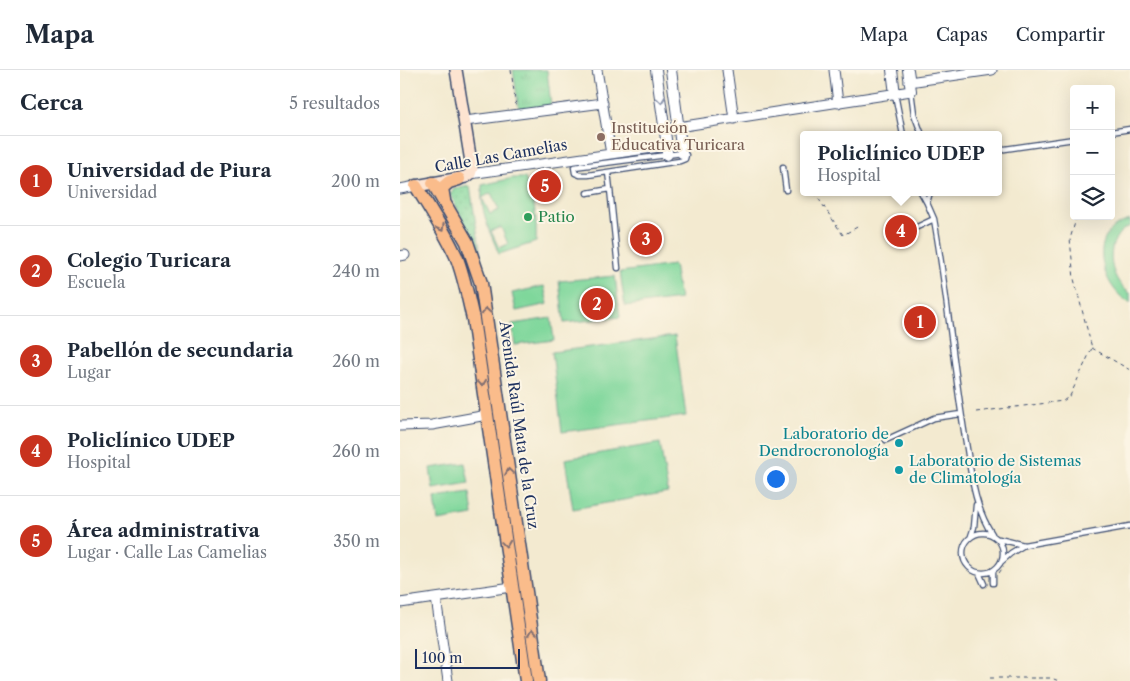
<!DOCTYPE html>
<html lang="es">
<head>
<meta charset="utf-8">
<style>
  body { margin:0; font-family:"Libre Caslon Text",serif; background:#f2f2f3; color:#1f2937 }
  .controls { position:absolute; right:15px; top:15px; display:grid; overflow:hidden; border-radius:5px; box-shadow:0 5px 20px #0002 }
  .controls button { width:45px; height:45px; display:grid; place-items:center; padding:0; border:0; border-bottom:1px solid #e0e1e3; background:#fff; color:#1f2937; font:25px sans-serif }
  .scale { position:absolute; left:15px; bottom:12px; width:105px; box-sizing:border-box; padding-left:5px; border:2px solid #1b2f5e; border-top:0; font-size:14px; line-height:18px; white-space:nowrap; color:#1b2f5e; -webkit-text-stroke:4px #fcf5e5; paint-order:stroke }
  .you { position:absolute; left:375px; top:408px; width:18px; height:18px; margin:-12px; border:4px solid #fff; border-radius:50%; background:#1a73e8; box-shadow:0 0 0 8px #1a73e833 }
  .badge { display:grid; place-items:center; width:32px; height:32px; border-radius:50%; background:#c8321e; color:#fff; font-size:16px; font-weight:700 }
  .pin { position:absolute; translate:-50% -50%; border:2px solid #fff; box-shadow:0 1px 5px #0006 }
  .popup { position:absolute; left:400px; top:61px; width:202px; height:65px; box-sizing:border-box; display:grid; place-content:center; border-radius:5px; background:#fff; filter:drop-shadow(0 1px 4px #0005); font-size:16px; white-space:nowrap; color:#747a83 }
  .popup b { font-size:19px; color:#1f2937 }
  .popup::after { content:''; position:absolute; left:50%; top:100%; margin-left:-10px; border:10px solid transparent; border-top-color:#fff }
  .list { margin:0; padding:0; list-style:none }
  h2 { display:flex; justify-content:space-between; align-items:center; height:65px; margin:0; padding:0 20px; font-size:21px }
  h2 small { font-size:16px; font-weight:400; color:#747a83 }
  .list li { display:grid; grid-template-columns:32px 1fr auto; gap:15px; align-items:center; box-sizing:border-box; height:90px; padding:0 20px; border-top:1px solid #e0e1e3 }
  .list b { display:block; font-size:19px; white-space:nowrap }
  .list p { margin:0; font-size:16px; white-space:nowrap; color:#747a83 }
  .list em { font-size:16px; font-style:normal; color:#747a83 }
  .icon { flex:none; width:28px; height:28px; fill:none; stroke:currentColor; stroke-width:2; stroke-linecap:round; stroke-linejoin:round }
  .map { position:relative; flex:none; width:730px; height:611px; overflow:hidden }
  header { display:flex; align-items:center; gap:30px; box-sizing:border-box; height:70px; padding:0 25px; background:#fff; border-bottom:1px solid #e0e1e3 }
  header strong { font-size:24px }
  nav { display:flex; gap:28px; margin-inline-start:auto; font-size:18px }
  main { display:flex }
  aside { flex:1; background:#fff }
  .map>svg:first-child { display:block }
  .grass { fill:url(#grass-dots); stroke:#4d837c }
  .park { fill:url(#park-tufts); stroke:#4d837c }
  .garden { fill:#7fd79b; stroke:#4d837c; fill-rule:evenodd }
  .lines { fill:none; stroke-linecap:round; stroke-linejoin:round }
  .service-casing { stroke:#3b4b6f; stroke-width:7 }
  .minor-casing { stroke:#3b4b6f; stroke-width:11 }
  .tertiary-casing { stroke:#3b4b6f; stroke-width:12 }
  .secondary-casing { stroke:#3b4b6f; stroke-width:14 }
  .primary-casing { stroke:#3b4b6f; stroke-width:15 }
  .path { stroke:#3b4b6f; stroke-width:1; stroke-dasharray:4 4; stroke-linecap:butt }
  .service { stroke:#fff; stroke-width:4.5 }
  .minor { stroke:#fff; stroke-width:9 }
  .tertiary { stroke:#fff; stroke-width:10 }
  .secondary { stroke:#fde4d1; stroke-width:11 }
  .primary { stroke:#fabc8b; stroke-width:12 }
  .oneway { stroke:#8d97ae }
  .oneway2 { stroke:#7f6e72 }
  .education-dot { fill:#8d6e63; stroke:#fcf5e5; stroke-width:2 }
  .leisure-dot { fill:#2e9e5b; stroke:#fcf5e5; stroke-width:2 }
  .culture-dot { fill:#0f9aa8; stroke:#fcf5e5; stroke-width:2 }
  .labels { text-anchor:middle; stroke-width:4; stroke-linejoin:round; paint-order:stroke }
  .education-label { font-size:15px; fill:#785e54; stroke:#fcf5e5; text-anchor:start }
  .street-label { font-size:15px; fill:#1b2f5e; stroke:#fcf5e5 }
  .leisure-label { font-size:15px; fill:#27864d; stroke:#fcf5e5; text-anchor:start }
  .culture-label { font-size:15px; fill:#0d838f; stroke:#fcf5e5; text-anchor:end }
</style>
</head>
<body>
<header>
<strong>Mapa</strong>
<nav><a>Mapa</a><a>Capas</a><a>Compartir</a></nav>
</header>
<main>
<aside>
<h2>Cerca<small>5 resultados</small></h2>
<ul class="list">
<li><span class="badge">1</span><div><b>Universidad de Piura</b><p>Universidad</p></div><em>200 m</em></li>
<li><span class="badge">2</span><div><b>Colegio Turicara</b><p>Escuela</p></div><em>240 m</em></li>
<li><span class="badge">3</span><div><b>Pabellón de secundaria</b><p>Lugar</p></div><em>260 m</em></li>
<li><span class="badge">4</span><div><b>Policlínico UDEP</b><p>Hospital</p></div><em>260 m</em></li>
<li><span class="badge">5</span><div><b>Área administrativa</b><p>Lugar · Calle Las Camelias</p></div><em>350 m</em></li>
</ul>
</aside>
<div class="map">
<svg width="730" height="611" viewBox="0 0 730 611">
  <defs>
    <pattern id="grass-dots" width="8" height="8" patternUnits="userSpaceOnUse" patternTransform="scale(1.25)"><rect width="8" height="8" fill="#7fd79b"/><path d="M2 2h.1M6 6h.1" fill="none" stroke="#6db988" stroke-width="1.8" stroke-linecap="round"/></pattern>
    <pattern id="park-tufts" width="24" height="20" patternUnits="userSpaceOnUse" patternTransform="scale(1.25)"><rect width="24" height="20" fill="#7fd79b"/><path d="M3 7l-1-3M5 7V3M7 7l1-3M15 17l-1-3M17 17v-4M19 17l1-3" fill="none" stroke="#6db988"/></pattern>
  </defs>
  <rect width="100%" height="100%" fill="#fcf5e5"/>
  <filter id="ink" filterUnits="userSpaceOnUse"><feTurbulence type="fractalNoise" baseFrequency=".02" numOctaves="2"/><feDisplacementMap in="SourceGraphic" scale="10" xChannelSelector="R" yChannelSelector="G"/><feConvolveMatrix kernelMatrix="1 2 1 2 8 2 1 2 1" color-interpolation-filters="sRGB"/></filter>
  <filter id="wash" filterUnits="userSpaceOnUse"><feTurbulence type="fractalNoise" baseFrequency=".0096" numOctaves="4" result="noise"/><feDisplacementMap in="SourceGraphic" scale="20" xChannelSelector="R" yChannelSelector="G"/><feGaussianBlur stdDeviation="1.12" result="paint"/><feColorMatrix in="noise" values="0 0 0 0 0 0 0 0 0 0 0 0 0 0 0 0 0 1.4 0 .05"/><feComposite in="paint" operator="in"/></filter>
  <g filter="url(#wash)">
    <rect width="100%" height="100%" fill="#f3ead0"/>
    <path class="grass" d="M70,116L81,187L50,124L54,119Z"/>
    <path class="park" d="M113,0H147L151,35L119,40Z"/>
    <path class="garden" d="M113,108H125C135,133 137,145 136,172L99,184C89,160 80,142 82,115ZM91,123L99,140L90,144L82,128ZM101,157L108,174L99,178L91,161Z
      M730,150V156C703,167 707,209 730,223V233C707,221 690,179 712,159C717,154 724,152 730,150Z
      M274,195L280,229L225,236L220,202Z
      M215,206L220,247L164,253L159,211Z
      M144,216L148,234L116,241L112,223Z
      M151,248L154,270L115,275L112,254Z
      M275,266L286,346L162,362L152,282Z
      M260,373L268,422L173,439L165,389Z
      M65,393L69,413L33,419L30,398Z
      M70,423L73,445L38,451L35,428Z"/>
  </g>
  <g filter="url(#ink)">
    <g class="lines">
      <g class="service-casing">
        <path id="service" d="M511,21L514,44L522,65
          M495,24L503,65
          M711,62L730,59
          M598,80L674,69
          M282,83L286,85L285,89L280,91L188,105H180L175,103L174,97Z
          M383,97L386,120
          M210,119L218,198
          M521,122L527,133L534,149C547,221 553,294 565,367C571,400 573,435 592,464
          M187,123L210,119L208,102
          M527,133L530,122
          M517,157L534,149
          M486,370L534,348L561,344
          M563 483a20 20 0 1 1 40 0a20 20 0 1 1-40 0Z
          M571,466L574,457L576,435
          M599,469L624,475
          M602,491L611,483L624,475L730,456
          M579,503L584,514
          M593,513V501"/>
      </g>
      <g class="minor-casing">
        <path id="minor" d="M197,0L211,84
          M327,0L334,49
          M434,0L438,33
          M509,12L592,0
          M65,51L203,33
          M265,59L511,21
          M70,104L267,76
          M0,119L16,116
          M0,186L5,185
          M0,356L32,355L87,345
          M36,528L48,611
          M0,533L112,517"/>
      </g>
      <g class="tertiary-casing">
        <path id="tertiary" d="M256,0L267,76V85
          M271,0L282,83
          M492,0L495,24
          M508,0L511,21"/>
      </g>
      <g class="secondary-casing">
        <path id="secondary" d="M16,116L66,107L70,104L72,98L56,0"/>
      </g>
      <g class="primary-casing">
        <path id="primary" d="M33,113L67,172L81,213L139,611
          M16,116C30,139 45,162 56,186C64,206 68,228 73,249L126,611
          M44,130L42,118L49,112L59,109"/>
      </g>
      <path class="path" d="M111,0L116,36
        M414,122L443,165L459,156
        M692,278L730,300
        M576,342L663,331L670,326L692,278L674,209L670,169L677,146
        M599,503L604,496
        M590,608H651L659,611"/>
      <use href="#service" class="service"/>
      <use href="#minor" class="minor"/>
      <use href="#tertiary" class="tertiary"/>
      <use href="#secondary" class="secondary"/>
      <use href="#primary" class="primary"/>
    </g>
    <defs><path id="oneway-chevron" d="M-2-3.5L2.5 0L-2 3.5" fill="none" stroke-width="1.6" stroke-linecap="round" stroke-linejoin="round" transform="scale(1.25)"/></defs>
    <use class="oneway" href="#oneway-chevron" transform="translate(261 30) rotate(82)"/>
    <g class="oneway2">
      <use href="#oneway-chevron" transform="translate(41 158) rotate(61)"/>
      <use href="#oneway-chevron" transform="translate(86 241) rotate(-99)"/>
      <use href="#oneway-chevron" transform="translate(82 313) rotate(82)"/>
      <use href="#oneway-chevron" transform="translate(109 402) rotate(-98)"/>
      <use href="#oneway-chevron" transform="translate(106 474) rotate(82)"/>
      <use href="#oneway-chevron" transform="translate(132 563) rotate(-98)"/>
    </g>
  </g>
  <circle class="education-dot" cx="201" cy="67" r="5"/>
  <circle class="leisure-dot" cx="128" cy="147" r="5"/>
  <g class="culture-dot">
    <circle cx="499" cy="373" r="5"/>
    <circle cx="499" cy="400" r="5"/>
  </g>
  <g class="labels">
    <g class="education-label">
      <text x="211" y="63">Institución<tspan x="211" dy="17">Educativa Turicara</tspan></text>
    </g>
    <g class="street-label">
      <text transform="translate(101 86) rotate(-10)" y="5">Calle Las Camelias</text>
      <text transform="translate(119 355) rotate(82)" y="5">Avenida Raúl Mata de la Cruz</text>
    </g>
    <g class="leisure-label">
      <text x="138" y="152">Patio</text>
    </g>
    <g class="culture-label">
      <text x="489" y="369">Laboratorio de<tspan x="489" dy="17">Dendrocronología</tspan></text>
      <text x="509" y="396" text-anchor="start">Laboratorio de Sistemas<tspan x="509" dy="17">de Climatología</tspan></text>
    </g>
  </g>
</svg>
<div class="controls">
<button>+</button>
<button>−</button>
<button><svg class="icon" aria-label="layers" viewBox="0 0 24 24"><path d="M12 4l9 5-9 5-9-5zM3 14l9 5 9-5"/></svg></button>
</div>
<div class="scale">100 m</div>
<div class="you"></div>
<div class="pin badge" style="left:520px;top:252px">1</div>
<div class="pin badge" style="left:197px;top:234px">2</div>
<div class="pin badge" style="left:246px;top:169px">3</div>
<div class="pin badge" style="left:501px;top:161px">4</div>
<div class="popup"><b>Policlínico UDEP</b>Hospital</div>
<div class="pin badge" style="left:145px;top:116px">5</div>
</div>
</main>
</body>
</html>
